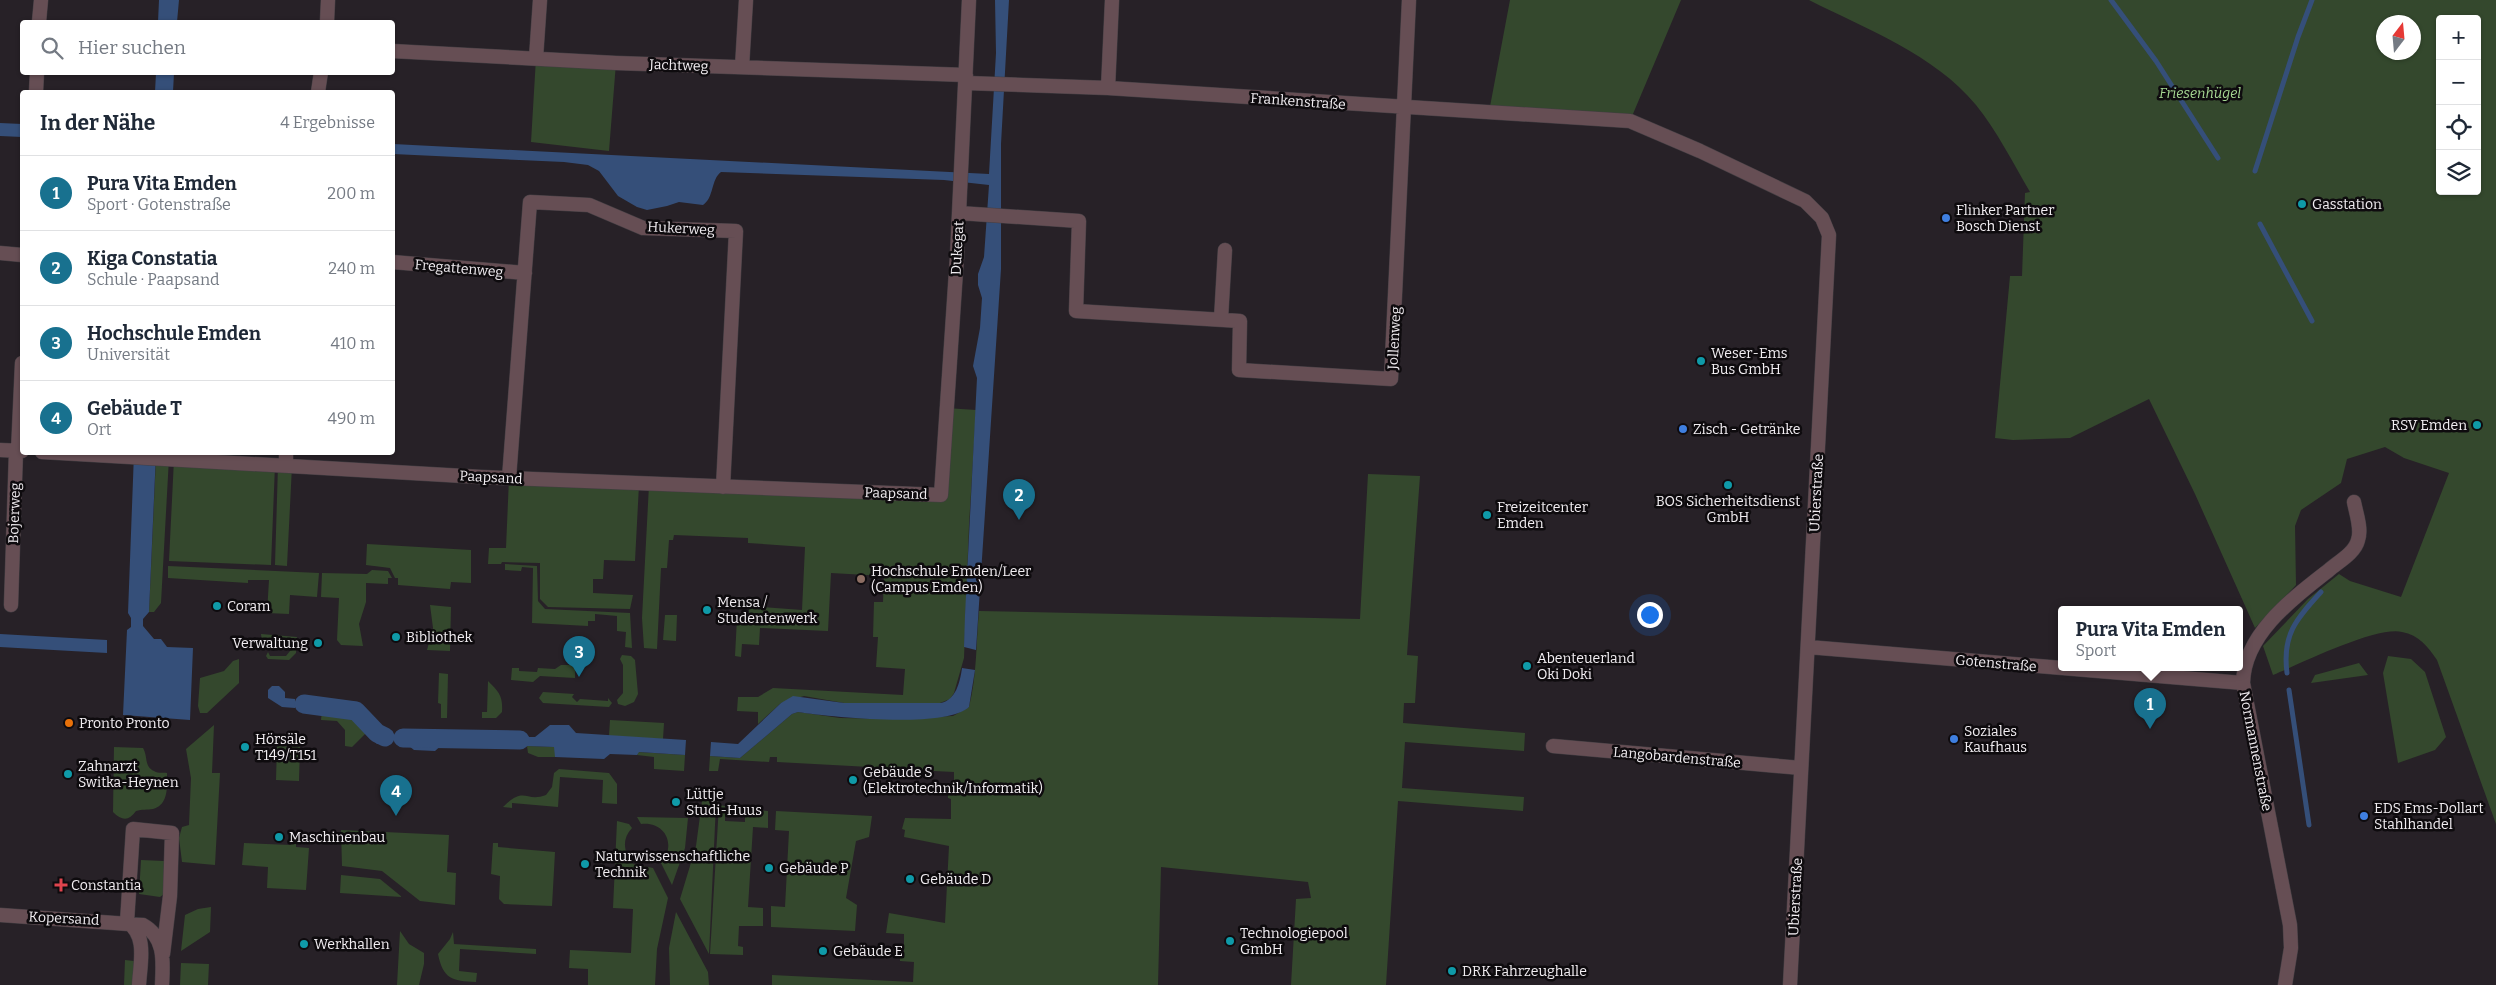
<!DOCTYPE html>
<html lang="de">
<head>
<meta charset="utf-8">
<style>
  body { margin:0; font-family:Bitter,serif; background:#f6f6f7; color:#1f2937 }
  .controls { position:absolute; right:15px; top:15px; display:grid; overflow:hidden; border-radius:5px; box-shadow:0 1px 4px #0004 }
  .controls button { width:45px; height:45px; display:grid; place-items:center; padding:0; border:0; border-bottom:1px solid #e0e1e3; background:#fff; color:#1f2937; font:25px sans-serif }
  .compass { position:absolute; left:2376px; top:15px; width:45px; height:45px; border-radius:50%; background:#fff; box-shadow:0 1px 4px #0004; rotate:16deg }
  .you { position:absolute; left:1649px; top:614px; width:18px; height:18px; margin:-12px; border:4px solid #fff; border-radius:50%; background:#1a73e8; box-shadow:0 0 0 8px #1a73e833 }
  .badge { display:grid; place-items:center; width:32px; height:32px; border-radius:50%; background:#18718f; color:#fff; font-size:16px; font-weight:700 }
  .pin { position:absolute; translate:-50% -41px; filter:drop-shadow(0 1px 2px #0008) }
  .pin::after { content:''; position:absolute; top:26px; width:18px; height:15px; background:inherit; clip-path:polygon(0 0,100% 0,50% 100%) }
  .popup { position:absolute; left:2058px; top:606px; width:185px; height:65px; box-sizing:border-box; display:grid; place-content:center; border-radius:5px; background:#fff; filter:drop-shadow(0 1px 4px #0005); font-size:16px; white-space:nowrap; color:#747a83 }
  .popup b { font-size:19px; color:#1f2937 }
  .popup::after { content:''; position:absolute; left:50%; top:100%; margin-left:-10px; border:10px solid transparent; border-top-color:#fff }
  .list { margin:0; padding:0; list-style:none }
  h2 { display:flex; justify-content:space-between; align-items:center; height:65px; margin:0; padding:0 20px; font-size:21px }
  h2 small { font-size:16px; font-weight:400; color:#747a83 }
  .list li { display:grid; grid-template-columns:32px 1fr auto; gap:15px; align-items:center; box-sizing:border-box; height:75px; padding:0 20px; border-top:1px solid #e0e1e3 }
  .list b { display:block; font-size:19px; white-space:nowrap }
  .list p { margin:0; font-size:16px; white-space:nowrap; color:#747a83 }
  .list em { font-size:16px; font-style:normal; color:#747a83 }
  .icon { flex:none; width:28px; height:28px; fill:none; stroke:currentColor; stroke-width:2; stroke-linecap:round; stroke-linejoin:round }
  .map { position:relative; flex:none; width:2496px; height:985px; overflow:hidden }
  .search { position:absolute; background:#fff; box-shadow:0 1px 4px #0004; left:20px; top:20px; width:375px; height:55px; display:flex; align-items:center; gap:12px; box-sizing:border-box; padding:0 18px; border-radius:5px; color:#747a83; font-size:19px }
  .panel { position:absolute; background:#fff; box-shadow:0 1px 4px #0004; left:20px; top:90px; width:375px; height:365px; border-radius:5px }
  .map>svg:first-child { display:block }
  .green { fill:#34482d; fill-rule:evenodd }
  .water { fill:#354f79 }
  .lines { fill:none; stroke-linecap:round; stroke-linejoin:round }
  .stream { stroke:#354f79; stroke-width:5 }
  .canal { stroke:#354f79; stroke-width:19 }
  .street-casing { stroke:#433e43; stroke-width:15 }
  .street { stroke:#664e54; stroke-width:14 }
  .culture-dot { fill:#0f9aa8; stroke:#0e0b0e; stroke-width:2 }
  .shop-dot { fill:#3f7fe0; stroke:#0e0b0e; stroke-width:2 }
  .education-dot { fill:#8d6e63; stroke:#0e0b0e; stroke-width:2 }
  .food-dot { fill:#e8710a; stroke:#0e0b0e; stroke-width:2 }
  .health-dot { fill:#e0444e; stroke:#0e0b0e; stroke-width:2 }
  .labels { text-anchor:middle; stroke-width:5; stroke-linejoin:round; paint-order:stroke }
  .street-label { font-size:14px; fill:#f2eef2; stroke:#0e0b0e }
  .park-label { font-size:14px; font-style:italic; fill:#a6d893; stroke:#0e0b0e }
  .poi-label { font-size:14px; fill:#f2eef2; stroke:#0e0b0e; text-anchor:start }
</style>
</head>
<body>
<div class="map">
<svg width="2496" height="985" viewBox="0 0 2496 985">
  <rect width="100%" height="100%" fill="#272127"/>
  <path class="green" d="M1510,0H1681L1630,121L1489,112Z
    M1809,0H2496V824L2437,660C2428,647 2419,635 2402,632C2376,626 2300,664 2273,675L2263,646L2308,599L2339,574L2350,581L2401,597L2449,473L2404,458L2385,447L2347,459L2341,483L2301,510L2295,526L2296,585L2255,628L2195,494L2149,399L2070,438L2013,440L1995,438L2010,276H2022L2025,193L2030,192C2013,163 1997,131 1976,105C1934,54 1866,29 1809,0ZM2440,19H2477V191H2440ZM2384,22H2414V52H2384Z
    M536,58L616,63L609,151L531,142Z
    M946,408L976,410L969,525L964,658L954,693L950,699L940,703H844L804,696L781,703L758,724V712L737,711L738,697H758L773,688L903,695L905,669L876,667L878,637H873L874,602H883L884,576L831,573L828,631L760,628L759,645L742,644L741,657L735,656L737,618H749V606L802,610L805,547L748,543V538L674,535L673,540H669L667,568H661L657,649L644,648L642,618L649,485L940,495Z
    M156,458H169L161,603L154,612H149Z
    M174,459L275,465L271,565L169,561Z
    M278,465L292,466L287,566L275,565Z
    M1368,474L1420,476L1407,655L1418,656L1415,703H1404L1403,723L1525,733L1524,751L1405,742L1402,788L1524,797L1523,811L1398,801L1386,985H1291L1296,899L1311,898L1308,882L1161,867L1158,985H772V975L913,982L914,962L900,961V956H904V934L886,933L889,913L945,923L949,846L904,837L905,830L902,829L905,818L951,819V799L948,798V793L954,792V772L914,770V765L908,764L907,769L777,762V757H770L769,762L720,759L718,771H709L710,756L740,758L792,714L798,712L840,718L896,719L953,716L969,707C977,676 976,643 979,611L1360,619Z
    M509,478L639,485L635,561L604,560L603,579H593V593L633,595L630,609L548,607L540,599V563L502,562L501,564H488L489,548H506Z
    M367,544L471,550V583L451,582L450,589L398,585V578H395L390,568L366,565Z
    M505,564L537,566L538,601L545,609L630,613L632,648L625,647L626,632L617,631V616L595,614V621H588V626L532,623L533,568L522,567L521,571L505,570Z
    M168,566L319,573L317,597L290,595L289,614L267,613L269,580H248V583L168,578Z
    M372,570L388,571L392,578H388V584L366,583V602L359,624L363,646L341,645L337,640L339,598L321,597L322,573L367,574Z
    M430,605L451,607L450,651L427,650L433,628Z
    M665,615H677L676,641L663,640Z
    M261,634L297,637L296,653L289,660L268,659L266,656L268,652L270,656H286L294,646L290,640L271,639L266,648H263Z
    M622,655L631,656L635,660L638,694L634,702L625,706L618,704L617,700L623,693V665L620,659Z
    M2388,656L2411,659L2425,672L2446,737L2435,750L2398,763L2383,673Z
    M239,659V683L207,713H200L198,706L200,678L224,671L233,661Z
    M2359,663L2368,675L2311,683L2315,675Z
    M561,665H575V678L540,676L533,682L511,680L512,668H519V671L537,672L538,668L555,669Z
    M439,673L448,674L447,718H441V704L438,703Z
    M488,681C499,692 503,696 502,712L496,718H482V712H487Z
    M543,692L574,694L572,697L577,702L580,699L608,701V698L612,703L609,707L543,703L539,698Z
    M322,710L348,712L366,733L352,747L345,746V730L337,721L321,720Z
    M610,720L664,723L663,739L609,736Z
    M214,725L212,773H220L215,865L182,862L179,838L182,827L189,825L191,778L186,749Z
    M277,746L300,747L299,781L276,780Z
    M527,746L555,747V757H538L528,753Z
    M114,747L143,748C148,756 144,767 154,771C159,774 163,772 167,773C167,786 169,805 153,809C147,810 142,809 136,811C129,821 122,821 113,812Z
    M638,752L685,755L684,771L654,769V757L637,755Z
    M559,769L609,773L617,784V804L602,803L603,780L560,777L558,807L512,803V808L503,807C525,785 525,803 546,795L552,787L554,773Z
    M702,801H715L716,804L709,954L680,899L696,846Z
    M719,805L725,806V821L745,822V809L768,811V828L753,827L748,907L763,908V926H739L738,946L743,947V955L710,954Z
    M776,811L872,816L869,837L856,841L846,898L857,905L855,931L771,927V906L785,907L789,831L775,830Z
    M637,817L688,818L685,848L672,885L661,863C677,845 665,821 641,824Z
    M617,821L629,824L632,828C621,840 624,852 633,864L653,868L668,898L657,949L655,985H588V969L569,968L570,950L631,953L633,909L613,908Z
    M341,830L449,835L447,872L456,873L455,905L420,901L382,871L342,866Z
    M244,843L291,845L292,843L296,844V847L309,848L306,890L267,888L268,867L242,865Z
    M493,843H498V847L555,852L552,906L504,904L499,899L500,876L491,874Z
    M141,860L164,861V894L160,897L139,894Z
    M341,875L380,879L402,897L340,893Z
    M211,907L210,932L181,951L185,915L198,909Z
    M676,912L708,972L709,985H670L669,948Z
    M400,931L409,944L424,953V964L419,985H397Z
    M453,932L454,944L536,949V954L460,949L459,971L477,973L476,982C452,981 443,979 438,954L450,939Z
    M125,960L134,961L133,985H124Z
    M181,963L209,964L208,985H180Z"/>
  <path class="water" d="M159,0H179L177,22H158Z
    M995,0H1009L1001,144V269L976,650L964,647L965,615L977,378L973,366L980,328L982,298L978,285V274L984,257L989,185L944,180L721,172C711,179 714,198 703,205L679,202L667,206L647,210L637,207L618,196L599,171L588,165L564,162L393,154V144L989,174L996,53Z
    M156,73H174L173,92H155Z
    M0,123L22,124V137L0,136Z
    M134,453H156L149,612L143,619V626L154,639H161L167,647L193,648L190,720L123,715L127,630L131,627V618L128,613Z
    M0,634L107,640V653L0,647Z
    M962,668L975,670L969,707C946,729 831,717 798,712L792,714L740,758L710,756L711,742L738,744L781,703L793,696L844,703H941C956,700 960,682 962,668Z
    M272,686H279L285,692V698L295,699V708L282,707L268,698V690Z
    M322,699L358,702L382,729H385L384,744H377L348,712L322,710Z
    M550,725H569L576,733L686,740L685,755L639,752L637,755L610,754L604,759L555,757L554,747L527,746V737H535Z
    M403,730L469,733L468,744L444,743L435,751L414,750L409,746L403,745Z
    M481,733L521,736L520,746L481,744Z"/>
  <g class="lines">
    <path class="stream" d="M2111,0L2156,61L2218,158
      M2255,171L2298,37L2312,0
      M2260,224L2312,321
      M2287,673C2282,635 2296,619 2321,592
      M2289,690L2309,825"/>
    <path class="canal" d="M304,704L356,711L377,733L385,737
      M403,738L520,740"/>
    <g class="street-casing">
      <path id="street" d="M39,22L41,0
        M327,22L328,0
        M392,51L616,63L966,75
        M536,58L540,0
        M742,67L746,0
        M966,83L1108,88L1630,121L1700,151L1805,201L1822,218L1829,235L1790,985
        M1108,88L1112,0
        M36,92L37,72
        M318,92L321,72
        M959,213L1079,221L1076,311L1240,321L1239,370L1391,379L1409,0
        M0,253L22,255
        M392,262L525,273
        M1221,319L1225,250
        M0,450L22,451
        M18,451L22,363
        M42,452L481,477L941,495L957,256L969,0
        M286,466V452
        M509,478L530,202L589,205L643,228L736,231L723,487
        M11,605L16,451
        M1808,647L2243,683
        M1553,746L1801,768
        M0,915L143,925C166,938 163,962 162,985
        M127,922L133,829L172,833L170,896L163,954
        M127,922C148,935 140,964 139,985
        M2285,985L2291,948L2290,925L2243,683C2244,634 2293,598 2329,570C2338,562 2355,553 2358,540C2362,529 2356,513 2354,502"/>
    </g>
    <use href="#street" class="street"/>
  </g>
  <g class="culture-dot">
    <circle cx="2302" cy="204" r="5"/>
    <circle cx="1701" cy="361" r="5"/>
    <circle cx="2477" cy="425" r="5"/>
    <circle cx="1728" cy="485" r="5"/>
    <circle cx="1487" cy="515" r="5"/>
    <circle cx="217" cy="606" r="5"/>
    <circle cx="707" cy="610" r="5"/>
    <circle cx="396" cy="637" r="5"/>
    <circle cx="318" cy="643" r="5"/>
    <circle cx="1527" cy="666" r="5"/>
    <circle cx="245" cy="747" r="5"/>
    <circle cx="68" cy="774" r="5"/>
    <circle cx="853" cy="780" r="5"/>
    <circle cx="676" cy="802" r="5"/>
    <circle cx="279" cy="837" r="5"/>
    <circle cx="585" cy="864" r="5"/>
    <circle cx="769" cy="868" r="5"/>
    <circle cx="910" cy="879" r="5"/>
    <circle cx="1230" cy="941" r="5"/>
    <circle cx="304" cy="944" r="5"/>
    <circle cx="823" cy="951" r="5"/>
    <circle cx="1452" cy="971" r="5"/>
  </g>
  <g class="shop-dot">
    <circle cx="1946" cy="218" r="5"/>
    <circle cx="1683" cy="429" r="5"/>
    <circle cx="1954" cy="739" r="5"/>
    <circle cx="2364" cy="816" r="5"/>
  </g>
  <circle class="education-dot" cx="861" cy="579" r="5"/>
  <circle class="food-dot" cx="69" cy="723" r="5"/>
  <path class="health-dot" d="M58.5 877.5h5v5h5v5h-5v5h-5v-5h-5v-5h5z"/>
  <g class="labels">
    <g class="street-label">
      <text transform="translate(679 65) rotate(2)" y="5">Jachtweg</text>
      <text transform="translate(1298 101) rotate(4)" y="5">Frankenstraße</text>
      <text transform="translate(681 228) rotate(3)" y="5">Hukerweg</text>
      <text transform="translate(957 248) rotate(-87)" y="5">Dukegat</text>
      <text transform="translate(459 268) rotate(5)" y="5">Fregattenweg</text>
      <text transform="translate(1394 338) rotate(-87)" y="5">Jollenweg</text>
      <text transform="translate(491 477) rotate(3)" y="5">Paapsand</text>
      <text transform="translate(896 493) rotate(2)" y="5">Paapsand</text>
      <text transform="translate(1816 493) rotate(-87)" y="5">Ubierstraße</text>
      <text transform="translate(14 513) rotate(-88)" y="5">Bojerweg</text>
      <text transform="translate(1996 663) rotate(5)" y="5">Gotenstraße</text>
      <text transform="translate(2256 751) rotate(79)" y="5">Normannenstraße</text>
      <text transform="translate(1677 757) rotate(5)" y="5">Langobardenstraße</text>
      <text transform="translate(1795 897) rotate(-87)" y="5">Ubierstraße</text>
      <text transform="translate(64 918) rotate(3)" y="5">Kopersand</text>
    </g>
    <g class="park-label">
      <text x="2200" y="98">Friesenhügel</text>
    </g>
    <g class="poi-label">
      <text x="2312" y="209">Gasstation</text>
      <text x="1956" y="215">Flinker Partner<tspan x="1956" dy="16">Bosch Dienst</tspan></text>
      <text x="1711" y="358">Weser-Ems<tspan x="1711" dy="16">Bus GmbH</tspan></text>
      <text x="2467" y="430" text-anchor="end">RSV Emden</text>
      <text x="1693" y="434">Zisch - Getränke</text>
      <text x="1728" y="506" text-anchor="middle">BOS Sicherheitsdienst<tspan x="1728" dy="16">GmbH</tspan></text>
      <text x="1497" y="512">Freizeitcenter<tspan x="1497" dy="16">Emden</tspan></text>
      <text x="871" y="576">Hochschule Emden/Leer<tspan x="871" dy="16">(Campus Emden)</tspan></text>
      <text x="717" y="607">Mensa /<tspan x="717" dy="16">Studentenwerk</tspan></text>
      <text x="227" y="611">Coram</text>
      <text x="406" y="642">Bibliothek</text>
      <text x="308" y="648" text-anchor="end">Verwaltung</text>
      <text x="1537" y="663">Abenteuerland<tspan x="1537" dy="16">Oki Doki</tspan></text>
      <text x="79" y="728">Pronto Pronto</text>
      <text x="1964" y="736">Soziales<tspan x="1964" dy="16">Kaufhaus</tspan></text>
      <text x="255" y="744">Hörsäle<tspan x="255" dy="16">T149/T151</tspan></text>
      <text x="78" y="771">Zahnarzt<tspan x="78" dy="16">Switka-Heynen</tspan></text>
      <text x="863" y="777">Gebäude S<tspan x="863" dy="16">(Elektrotechnik/Informatik)</tspan></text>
      <text x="686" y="799">Lüttje<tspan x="686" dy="16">Studi-Huus</tspan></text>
      <text x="2374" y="813">EDS Ems-Dollart<tspan x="2374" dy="16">Stahlhandel</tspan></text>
      <text x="289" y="842">Maschinenbau</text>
      <text x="595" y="861">Naturwissenschaftliche<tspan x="595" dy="16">Technik</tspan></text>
      <text x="779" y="873">Gebäude P</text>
      <text x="920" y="884">Gebäude D</text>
      <text x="71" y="890">Constantia</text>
      <text x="1240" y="938">Technologiepool<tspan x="1240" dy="16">GmbH</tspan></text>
      <text x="314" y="949">Werkhallen</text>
      <text x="833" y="956">Gebäude E</text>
      <text x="1462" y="976">DRK Fahrzeughalle</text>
    </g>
  </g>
</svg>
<div class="controls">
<button>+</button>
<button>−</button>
<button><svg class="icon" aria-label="locate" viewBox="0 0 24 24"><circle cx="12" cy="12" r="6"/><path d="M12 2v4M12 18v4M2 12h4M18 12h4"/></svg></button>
<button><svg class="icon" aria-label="layers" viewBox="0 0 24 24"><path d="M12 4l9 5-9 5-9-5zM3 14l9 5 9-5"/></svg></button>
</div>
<svg class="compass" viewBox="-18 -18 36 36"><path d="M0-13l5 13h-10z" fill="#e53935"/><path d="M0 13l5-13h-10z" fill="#747a83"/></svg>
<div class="you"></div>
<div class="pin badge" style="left:2150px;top:729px">1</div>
<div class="popup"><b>Pura Vita Emden</b>Sport</div>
<div class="pin badge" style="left:1019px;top:520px">2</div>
<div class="pin badge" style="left:579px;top:677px">3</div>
<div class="pin badge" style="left:396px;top:816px">4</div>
<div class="search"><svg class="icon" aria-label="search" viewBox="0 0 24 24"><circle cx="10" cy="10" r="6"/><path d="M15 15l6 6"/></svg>Hier suchen</div>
<section class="panel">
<h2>In der Nähe<small>4 Ergebnisse</small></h2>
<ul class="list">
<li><span class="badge">1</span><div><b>Pura Vita Emden</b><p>Sport · Gotenstraße</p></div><em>200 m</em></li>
<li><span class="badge">2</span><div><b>Kiga Constatia</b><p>Schule · Paapsand</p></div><em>240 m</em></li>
<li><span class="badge">3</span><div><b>Hochschule Emden</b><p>Universität</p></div><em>410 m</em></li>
<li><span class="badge">4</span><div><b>Gebäude T</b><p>Ort</p></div><em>490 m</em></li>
</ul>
</section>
</div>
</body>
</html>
